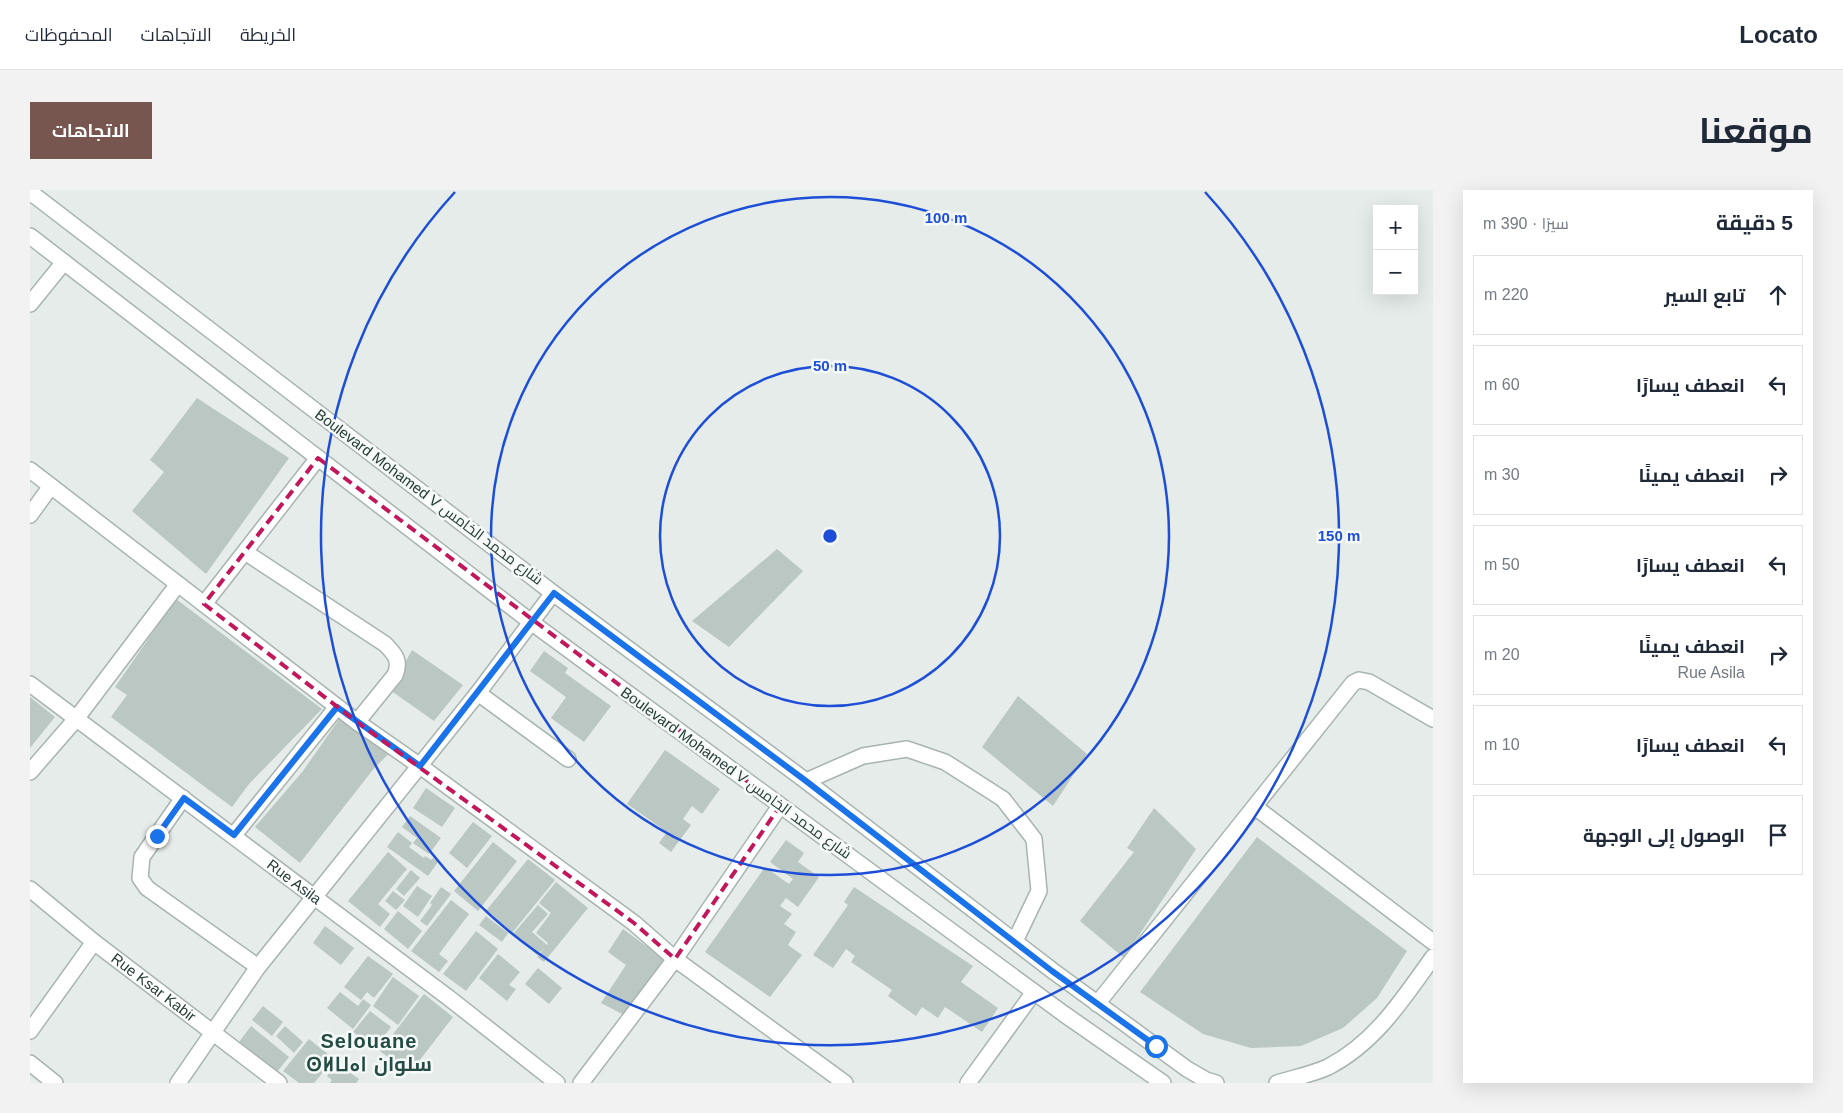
<!DOCTYPE html>
<html lang="ar">
<head>
<meta charset="utf-8">
<style>
  body { margin:0; font-family:Arial,Cairo,"Noto Sans Tifinagh",sans-serif; background:#f2f2f3; color:#1f2937; direction:rtl }
  .controls { position:absolute; right:15px; top:15px; display:grid; overflow:hidden; border-radius:0px; box-shadow:0 5px 20px #0002 }
  .controls button { width:45px; height:45px; display:grid; place-items:center; padding:0; border:0; border-bottom:1px solid #e0e1e3; background:#fff; color:#1f2937; font:25px sans-serif }
  .stop { position:absolute; width:15px; height:15px; margin:-11px; border:4px solid #1a73e8; border-radius:50%; background:#fff }
  .stop.end { background:#1a73e8; border-color:#fff; box-shadow:0 1px 5px #0008 }
  .list { margin:0; padding:0; list-style:none }
  h2 { display:flex; justify-content:space-between; align-items:center; height:65px; margin:0; padding:0 20px; font-size:21px }
  h2 small { font-size:16px; font-weight:400; color:#747a83 }
  .list li { display:grid; grid-template-columns:32px 1fr auto; gap:15px; align-items:center; box-sizing:border-box; height:80px; margin:0 10px 10px; padding:0 10px; border:1px solid #e0e1e3; border-radius:0px }
  .list b { display:block; font-size:19px; white-space:nowrap }
  .list p { margin:0; font-size:16px; white-space:nowrap; color:#747a83 }
  .list em { font-size:16px; font-style:normal; color:#747a83 }
  .icon { flex:none; width:28px; height:28px; fill:none; stroke:currentColor; stroke-width:2; stroke-linecap:round; stroke-linejoin:round }
  .map { position:relative; flex:none; width:1403px; height:893px; overflow:hidden; direction:ltr; border-radius:0px }
  header { display:flex; align-items:center; gap:30px; box-sizing:border-box; height:70px; padding:0 25px; background:#fff; border-bottom:1px solid #e0e1e3 }
  header strong { font-size:24px }
  nav { display:flex; gap:28px; margin-inline-start:auto; font-size:18px }
  .intro { display:flex; align-items:center; justify-content:space-between; box-sizing:border-box; height:120px; padding:0 30px }
  h1 { margin:0; font-size:35px }
  .button { padding:12px 22px; border-radius:0px; background:#77564f; color:#fff; font-size:18px; font-weight:700 }
  main { display:flex; gap:30px; padding:0 30px }
  aside { flex:1; background:#fff; border-radius:0px; box-shadow:0 5px 20px #0002 }
  .map>svg:first-child { display:block }
  .building { fill:#bac7c2 }
  .lines { fill:none; stroke-linecap:round; stroke-linejoin:round }
  .minor-casing { stroke:#a8b4b0; stroke-width:18 }
  .minor { stroke:#fff; stroke-width:15 }
  .route { stroke:#1a73e8; stroke-width:6 }
  .marked { fill:none; stroke:#c2185b; stroke-width:4; stroke-dasharray:10 6; stroke-linejoin:round }
  .ring { fill:none; stroke:#1d4ed8; stroke-width:2.5 }
  .labels { text-anchor:middle; stroke-width:5; stroke-linejoin:round; paint-order:stroke }
  .street-label { font-size:15px; fill:#263c37; stroke:#f5f9f7 }
  .district-label { font-size:20px; font-weight:bold; letter-spacing:1px; fill:#244c44; stroke:#f5f9f7 }
  .centre { fill:#1d4ed8; stroke:#f5f9f7; stroke-width:2.5 }
  .ring-label { font-size:15px; text-anchor:middle; font-weight:bold; fill:#1d4ed8; stroke:#f5f9f7; stroke-width:5; stroke-linejoin:round; paint-order:stroke }
</style>
</head>
<body>
<header>
<strong>Locato</strong>
<nav><a>الخريطة</a><a>الاتجاهات</a><a>المحفوظات</a></nav>
</header>
<div class="intro"><h1>موقعنا</h1><a class="button">الاتجاهات</a></div>
<main>
<aside>
<h2>5 دقيقة<small>سيرًا · 390 m</small></h2>
<ul class="list">
<li><svg class="icon" aria-label="ahead" viewBox="0 0 24 24"><path d="M12 20V5M6 11l6-6 6 6"/></svg><div><b>تابع السير</b></div><em>220 m</em></li>
<li><svg class="icon" aria-label="left" viewBox="0 0 24 24"><path d="M17 20v-9H6M10 6l-5 5 5 5"/></svg><div><b>انعطف يسارًا</b></div><em>60 m</em></li>
<li><svg class="icon" aria-label="right" viewBox="0 0 24 24"><path d="M7 20v-9h11M14 6l5 5-5 5"/></svg><div><b>انعطف يمينًا</b></div><em>30 m</em></li>
<li><svg class="icon" aria-label="left" viewBox="0 0 24 24"><path d="M17 20v-9H6M10 6l-5 5 5 5"/></svg><div><b>انعطف يسارًا</b></div><em>50 m</em></li>
<li><svg class="icon" aria-label="right" viewBox="0 0 24 24"><path d="M7 20v-9h11M14 6l5 5-5 5"/></svg><div><b>انعطف يمينًا</b><p>Rue Asila</p></div><em>20 m</em></li>
<li><svg class="icon" aria-label="left" viewBox="0 0 24 24"><path d="M17 20v-9H6M10 6l-5 5 5 5"/></svg><div><b>انعطف يسارًا</b></div><em>10 m</em></li>
<li><svg class="icon" aria-label="arrive" viewBox="0 0 24 24"><path d="M6 21V4h12l-3 4 3 4H6"/></svg><div><b>الوصول إلى الوجهة</b></div></li>
</ul>
</aside>
<div class="map">
<svg width="1403" height="893" viewBox="0 0 1403 893">
  <rect width="100%" height="100%" fill="#e5ece9"/>
  <path class="building" d="M167,208L259,268L176,384L102,321L134,282L120,270Z
    M747,359L773,381L699,457L662,431Z
    M146,409L292,519L219,594L202,617L81,527L97,505L85,497Z
    M382,460L433,495L404,531L360,500Z
    M514,461L538,478L535,483L581,516L554,552L521,528L536,507L500,481Z
    M988,506L1057,564L1023,616L952,557Z
    M0,507L25,527L0,558Z
    M310,528L360,563L345,577L270,673L225,637L273,581Z
    M635,560L690,599L672,624L662,616L653,629L661,635L641,662L629,653L637,642L597,614Z
    M396,598L425,618L412,637L383,618Z
    M1124,618L1166,659L1094,768L1050,731L1104,662L1097,658Z
    M380,626L411,648L399,664L383,653L387,648L372,637Z
    M443,632L462,646L437,678L419,663Z
    M368,642L382,653L379,657L394,668L395,666L401,670L403,668L408,672L398,686L357,657Z
    M1227,647L1377,761L1347,808L1313,838L1271,856L1221,858L1173,844L1110,802Z
    M756,650L774,663L768,672L789,687L768,717L756,708L750,716L762,724L754,734L766,742L758,755L772,765L740,807L675,762L735,677L759,694L763,689L740,672Z
    M463,652L487,671L448,721L424,701Z
    M358,662L377,679L348,714L360,724L350,737L318,711Z
    M498,669L525,690L482,743L455,722Z
    M381,680L390,688L374,706L366,699Z
    M526,692L558,718L514,772L507,767L515,757L507,765L483,744L508,715L518,724L502,742L517,755L518,753L506,743L521,723L509,713Z
    M387,696L402,706L388,727L373,716Z
    M411,697L421,704L397,736L390,731L402,715L400,713Z
    M824,697L943,776L931,792L968,818L952,842L915,817L908,828L892,817L886,826L858,806L862,800L821,772L825,766L816,759L803,778L783,765L818,715L814,712Z
    M363,701L375,710L366,720L355,711Z
    M421,710L439,724L409,764L418,771L409,782L381,761Z
    M368,721L392,741L378,759L354,739Z
    M456,726L478,743L472,752L449,735Z
    M295,736L324,758L311,775L283,753Z
    M593,739L634,769L594,825L571,813L596,775L578,762Z
    M446,741L468,759L436,801L413,784Z
    M468,764L490,782L479,795L486,799L477,811L449,788Z
    M338,766L363,784L344,808L337,802L331,810L314,797Z
    M508,778L532,798L519,814L495,794Z
    M363,787L389,806L368,835L343,816Z
    M310,802L328,816L333,809L341,815L323,839L297,818Z
    M394,804L423,827L379,884L350,861Z
    M233,816L253,832L242,846L222,830Z
    M340,821L361,837L345,858L323,842Z
    M221,836L259,867L247,882L209,852Z
    M255,836L273,852L264,863L246,846Z
    M279,849L304,869L284,893H269L253,881Z
    M306,873L329,889L326,893H300L302,890L297,886Z"/>
  <g class="lines">
    <g class="minor-casing">
      <g id="minor">
        <path d="M0,2L523,403L776,591L1023,781L1157,879L1176,890L1186,893"/>
        <path d="M0,46L501,432L1034,824L1133,893"/>
        <path d="M0,114L34,72"/>
        <path d="M0,280L327,532L390,576L604,733L645,769L815,893"/>
        <path d="M0,325L21,296"/>
        <path d="M215,362L355,454C365,464 371,471 365,485L327,532"/>
        <path d="M174,414L288,268"/>
        <path id="s1" d="M0,494L419,808L527,893"/>
        <path d="M448,503L538,569"/>
        <path d="M0,582L46,529L148,394"/>
        <path d="M776,591L833,566L877,559L915,572L973,609L1004,649L1009,701L985,751"/>
        <path d="M153,608L112,667L110,688L117,698L131,708L228,777"/>
        <path d="M1225,617L1403,752"/>
        <path d="M204,645L307,517"/>
        <path id="s2" d="M0,699L64,752L249,893"/>
        <path d="M1067,814L1323,493L1329,490L1339,492L1403,529"/>
        <path d="M0,841L64,752"/>
        <path d="M0,873L25,893"/>
        <path d="M148,893L228,777L448,503L523,403"/>
        <path d="M551,893L645,769L750,616"/>
        <path d="M938,893L1004,802"/>
        <path d="M1247,893C1263,888 1283,884 1298,877C1345,853 1373,809 1403,767"/>
      </g>
    </g>
    <use href="#minor" class="minor"/>
  </g>
  <g class="lines">
    <path class="route" d="M127,646L154,608L204,645L307,517L390,576L524,403L776,591L1022,781L1126,856"/>
  </g>
  <path class="marked" d="M288,268L750,616L645,769L604,733L327,532L174,414Z"/>
  <g class="ring">
    <circle cx="800" cy="346" r="170"/>
    <circle cx="800" cy="346" r="339"/>
    <path d="M1175 2A509 509 0 1 1 425 2"/>
  </g>
  <g class="labels">
    <g class="street-label">
      <text transform="translate(399 307) rotate(37)" y="5">Boulevard Mohamed V شارع محمد الخامس</text>
      <text transform="translate(706 583) rotate(36)" y="5">Boulevard Mohamed V شارع محمد الخامس</text>
      <text dy="5" stroke="none"><textPath href="#s1" startOffset="330">Rue Asila</textPath></text>
      <text dy="5" stroke="none"><textPath href="#s2" startOffset="158">Rue Ksar Kabir</textPath></text>
    </g>
    <g class="district-label">
      <text x="339" y="858">Selouane<tspan x="339" dy="23">ⵙⵍⵡⴰⵏ سلوان</tspan></text>
    </g>
  </g>
  <circle cx="800" cy="346" r="8" class="centre"/>
  <g class="ring-label">
    <text x="916" y="33">100 m</text>
    <text x="800" y="181">50 m</text>
    <text x="1309" y="351">150 m</text>
  </g>
</svg>
<div class="controls">
<button>+</button>
<button>−</button>
</div>
<div class="stop" style="left:1126px;top:856px"></div>
<div class="stop end" style="left:127px;top:646px"></div>
</div>
</main>
</body>
</html>
